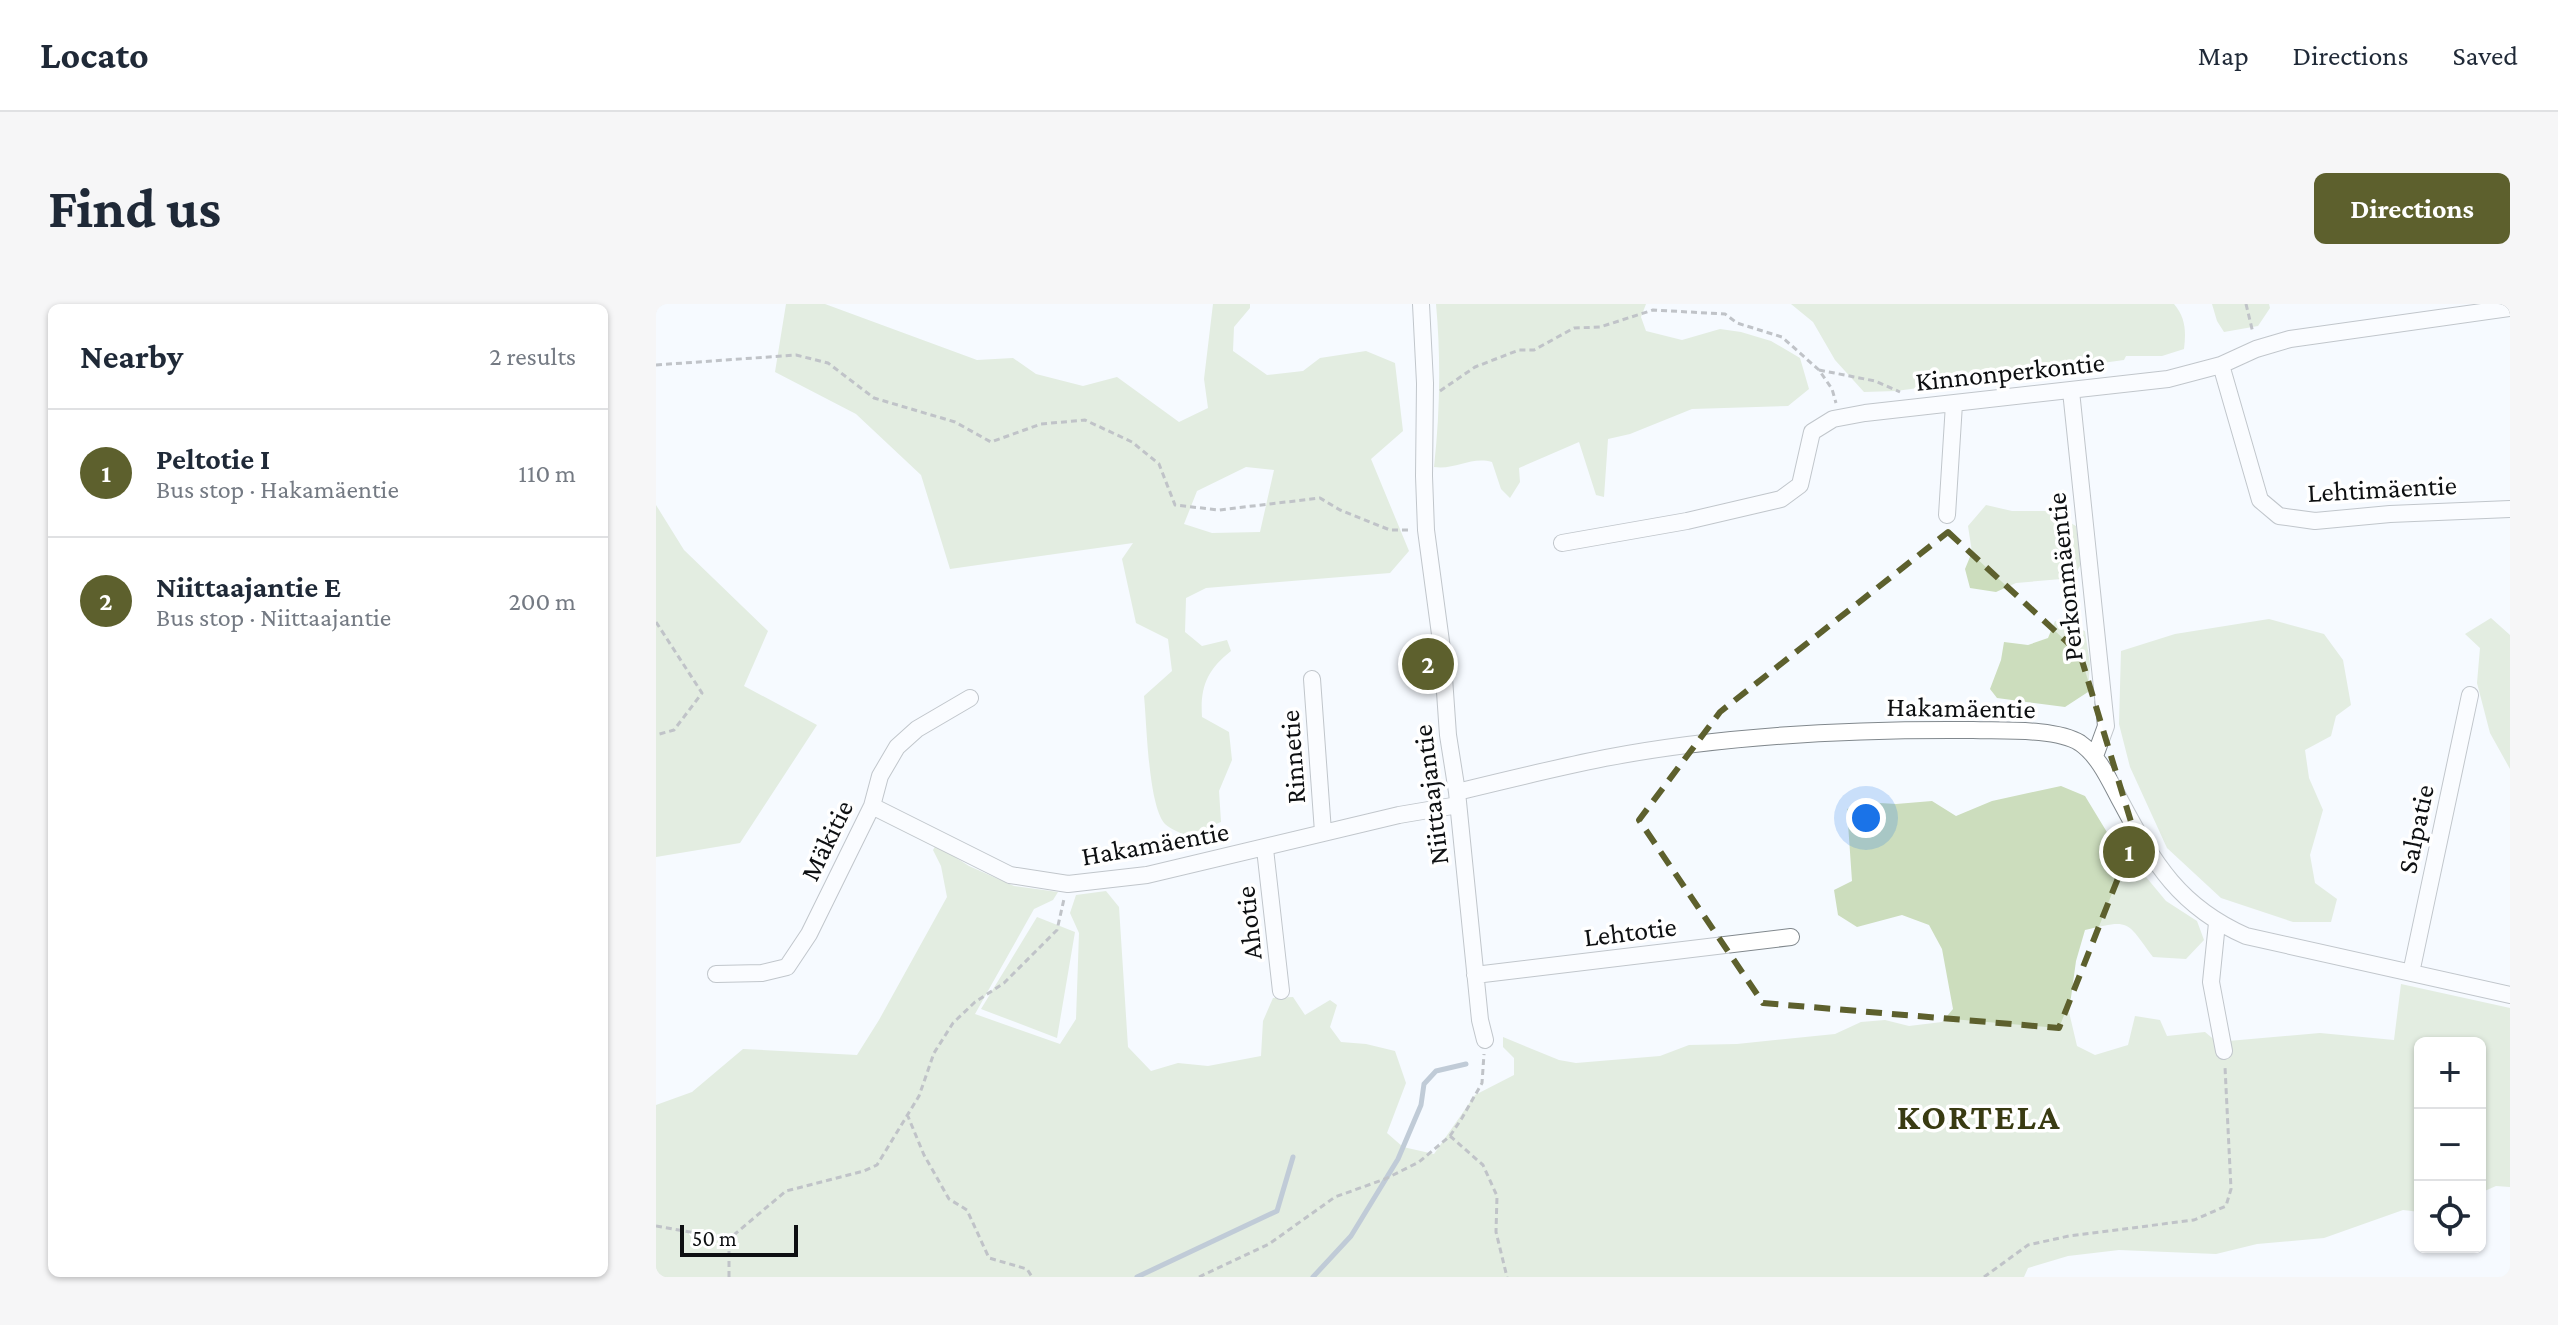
<!DOCTYPE html>
<html lang="en">
<head>
<meta charset="utf-8">
<style>
  body { margin:0; font-family:"Crimson Pro",serif; background:#f6f6f7; color:#1f2937 }
  .controls { position:absolute; right:24px; bottom:24px; display:grid; overflow:hidden; border-radius:12px; box-shadow:0 2px 6px #0004 }
  .controls button { width:72px; height:72px; display:grid; place-items:center; padding:0; border:0; border-bottom:2px solid #e0e1e3; background:#fff; color:#1f2937; font:40px sans-serif }
  .scale { position:absolute; left:24px; bottom:20px; width:118px; box-sizing:border-box; padding-left:8px; border:4px solid #0e1012; border-top:0; font-size:22px; line-height:28px; white-space:nowrap; color:#0e1012; -webkit-text-stroke:6px #fff; paint-order:stroke }
  .you { position:absolute; left:1210px; top:514px; width:28px; height:28px; margin:-20px; border:6px solid #fff; border-radius:50%; background:#1a73e8; box-shadow:0 0 0 12px #1a73e833 }
  .badge { display:grid; place-items:center; width:52px; height:52px; border-radius:50%; background:#5d602d; color:#fff; font-size:26px; font-weight:700 }
  .pin { position:absolute; translate:-50% -50%; border:4px solid #fff; box-shadow:0 2px 8px #0006 }
  .list { margin:0; padding:0; list-style:none }
  h2 { display:flex; justify-content:space-between; align-items:center; height:104px; margin:0; padding:0 32px; font-size:34px }
  h2 small { font-size:26px; font-weight:400; color:#747a83 }
  .list li { display:grid; grid-template-columns:52px 1fr auto; gap:24px; align-items:center; box-sizing:border-box; height:128px; padding:0 32px; border-top:2px solid #e0e1e3 }
  .list b { display:block; font-size:30px; white-space:nowrap }
  .list p { margin:0; font-size:26px; white-space:nowrap; color:#747a83 }
  .list em { font-size:26px; font-style:normal; color:#747a83 }
  .icon { flex:none; width:44px; height:44px; fill:none; stroke:currentColor; stroke-width:2; stroke-linecap:round; stroke-linejoin:round }
  .map { position:relative; flex:none; width:1854px; height:973px; overflow:hidden; border-radius:12px }
  header { display:flex; align-items:center; gap:48px; box-sizing:border-box; height:112px; padding:0 40px; background:#fff; border-bottom:2px solid #e0e1e3 }
  header strong { font-size:38px }
  nav { display:flex; gap:44px; margin-inline-start:auto; font-size:28px }
  .intro { display:flex; align-items:center; justify-content:space-between; box-sizing:border-box; height:192px; padding:0 48px }
  h1 { margin:0; font-size:56px }
  .button { padding:20px 36px; border-radius:12px; background:#5d602d; color:#fff; font-size:28px; font-weight:700 }
  main { display:flex; gap:48px; padding:0 48px }
  aside { flex:1; background:#fff; border-radius:12px; box-shadow:0 2px 6px #0004 }
  .map>svg:first-child { display:block }
  .green { fill:#ccddbd; fill-rule:evenodd }
  .lines { fill:none; stroke-linecap:round; stroke-linejoin:round }
  .stream { stroke:#7f93a6; stroke-width:5 }
  .minor-casing { stroke:#81888d; stroke-width:18 }
  .path { stroke:#7e8285; stroke-width:3; stroke-dasharray:6 4; stroke-linecap:butt }
  .minor { stroke:#fff; stroke-width:16 }
  .marked { fill:none; stroke:#5d602d; stroke-width:6; stroke-dasharray:16 10; stroke-linejoin:round }
  .labels { text-anchor:middle; stroke-width:7; stroke-linejoin:round; paint-order:stroke }
  .street-label { font-size:28px; fill:#0e1012; stroke:#fff }
  .district-label { font-size:36px; font-weight:bold; letter-spacing:2px; fill:#393b12; stroke:#fff }
</style>
</head>
<body>
<header>
<strong>Locato</strong>
<nav><a>Map</a><a>Directions</a><a>Saved</a></nav>
</header>
<div class="intro"><h1>Find us</h1><a class="button">Directions</a></div>
<main>
<aside>
<h2>Nearby<small>2 results</small></h2>
<ul class="list">
<li><span class="badge">1</span><div><b>Peltotie I</b><p>Bus stop · Hakamäentie</p></div><em>110 m</em></li>
<li><span class="badge">2</span><div><b>Niittaajantie E</b><p>Bus stop · Niittaajantie</p></div><em>200 m</em></li>
</ul>
</aside>
<div class="map">
<svg width="1854" height="973" viewBox="0 0 1854 973">
  <rect width="100%" height="100%" fill="#f5faff"/>
  <path class="green" d="M130,0H169L321,56L357,54L380,70L427,82L461,73L523,118L552,104L548,75L557,0H594V4L578,23L577,47L611,71L647,67L664,54L710,47L739,59L747,127L715,155L753,247L734,269L550,284L530,294L529,328L546,342L571,336L575,347C551,366 544,383 546,413L573,428L576,456L563,487L565,518L531,532C525,529 514,525 509,520C492,501 491,420 488,392L516,367L512,335L480,319L466,255L477,239L294,265L265,171L200,110L119,68ZM590,163L618,166L604,228L556,229L528,220L541,187Z
    M780,0H990L985,13L990,27L1026,36L1064,25L1085,28L1115,37L1144,54L1153,85L1132,102L1036,105L974,130L952,135L948,193L940,191L923,138L863,164L864,178L854,194L845,185L836,158C815,152 800,166 778,163C784,109 785,54 780,0Z
    M1135,0H1518C1530,14 1530,28 1528,45L1506,52H1470L1468,56L1240,87L1208,88L1179,56L1157,18Z
    M1556,0H1613L1614,4L1602,22L1568,28L1561,17Z
    M0,201L28,246L112,327L88,382L161,421L84,539L0,553Z
    M1330,201L1356,207H1392L1420,222L1425,260L1417,274L1360,279L1340,288L1314,284L1309,265L1316,248L1312,222Z
    M1835,314L1854,331V465L1834,429L1821,379L1824,344L1809,330Z
    M1613,315L1668,330L1687,356L1695,401L1680,412L1675,432L1649,446L1653,474L1667,506L1654,551L1659,579L1681,595L1675,618H1637L1565,594L1511,544L1474,463L1463,420L1465,347L1519,330Z
    M1399,317L1429,327L1434,360L1432,388L1409,403L1341,394L1334,385L1345,356L1348,338L1372,341L1392,334Z
    M1405,482L1429,492L1463,548L1485,567L1510,597L1541,617L1548,636L1530,655L1497,653C1470,616 1474,615 1429,626L1420,657L1413,708L1421,742L1439,751L1472,741L1479,712L1504,716L1511,732L1549,728L1561,738L1664,729L1738,736L1745,680L1854,704V883L1840,882L1824,889V739H1764V908L1747,906L1668,934L1601,940L1560,950L1463,946L1412,952L1372,964L1368,973H0V801L36,788L87,745L201,751L223,716L291,593L285,562L277,546L280,541L313,562L358,582L402,588L397,596L378,605L319,710L404,740L420,715L423,629L414,609L420,591L450,587L463,603L472,743L495,767L522,759L552,762L605,752L607,717L617,694L637,693L649,711L674,696L681,701L674,723L685,738L710,740L739,747L750,779L731,829L747,843L778,850L819,791L858,771V754L847,743V733L903,756L920,759L1004,752L1033,741L1081,740L1179,730L1205,718L1229,716L1253,722L1286,718L1297,705L1286,645L1273,621L1246,611L1201,623L1182,611L1178,586L1196,577L1191,505L1208,498L1240,500L1276,497L1300,512L1336,497Z
    M381,613L419,628L401,734L325,705Z"/>
  <g class="lines">
    <path class="stream" d="M481,973L621,907L637,853
      M657,973L695,932L742,855L765,801L768,780L780,767L810,760"/>
    <g class="minor-casing">
      <path id="minor" d="M765,0L769,79L768,172L770,226L786,345L792,431L801,488L824,716L829,736
        M1565,61L1604,196L1623,212L1659,217L1734,210L1854,205
        M1415,87L1450,422L1439,452
        M1291,211L1298,100
        M906,239L1031,217L1125,195L1144,181L1156,128L1177,115L1209,109L1512,75L1565,61L1600,45L1634,35L1854,4
        M656,375L667,528
        M801,488C850,476 899,464 949,454C1069,431 1195,425 1317,426C1346,427 1400,424 1424,439C1444,453 1454,478 1465,498C1498,560 1524,603 1590,632L1854,691
        M216,502L354,571L412,580L491,571L743,511L802,501
        M609,545L625,687
        M1561,619L1555,678L1568,747
        M1755,669L1814,391
        M60,670L106,669L131,663L153,630L216,502L224,472L241,443L261,425L314,394
        M819,671L1135,633"/>
    </g>
    <path class="path" d="M1590,0L1597,29
      M0,61L140,51L172,59L218,94L299,118L335,138L385,120L429,116L476,138L503,160L519,201L563,206L664,194L684,206L734,226H754
      M1163,66L1219,77L1244,88
      M784,87L819,63L863,46H878L918,24L944,23L997,6L1069,10L1081,19L1126,33L1163,66L1176,85L1180,99
      M0,318L46,389L18,426L0,431
      M251,810L268,851L293,895L311,906L333,954L371,965L376,973
      M794,832L827,861L841,892L840,928L851,973
      M0,922L73,935L130,887L208,867L221,861L263,792L278,749L297,719L319,698L348,679L401,626L408,595
      M73,973V935
      M543,973L613,940L679,893L729,875L763,858L794,832L806,814L826,779L828,750
      M1328,973L1372,941L1413,932L1538,916L1570,902L1575,885L1569,763"/>
    <use href="#minor" class="minor"/>
  </g>
  <path d="M0 0H1854V973H0ZM1292,228L1424,350L1479,531L1403,724L1107,699L983,516L1064,408Z" fill="#f5faff" fill-opacity=".55" fill-rule="evenodd"/>
  <path class="marked" d="M1292,228L1424,350L1479,531L1403,724L1107,699L983,516L1064,408Z"/>
  <g class="labels">
    <g class="street-label">
      <text transform="translate(1354 67) rotate(-6)" y="10">Kinnonperkontie</text>
      <text transform="translate(1726 184) rotate(-3)" y="10">Lehtimäentie</text>
      <text transform="translate(1408 273) rotate(-96)" y="10">Perkonmäentie</text>
      <text transform="translate(1305 403) rotate(1)" y="10">Hakamäentie</text>
      <text transform="translate(636 453) rotate(-94)" y="10">Rinnetie</text>
      <text transform="translate(774 491) rotate(-97)" y="10">Niittaajantie</text>
      <text transform="translate(1759 525) rotate(-78)" y="10">Salpatie</text>
      <text transform="translate(170 536) rotate(-64)" y="10">Mäkitie</text>
      <text transform="translate(499 539) rotate(-10)" y="10">Hakamäentie</text>
      <text transform="translate(592 619) rotate(-96)" y="10">Ahotie</text>
      <text transform="translate(974 627) rotate(-7)" y="10">Lehtotie</text>
    </g>
    <g class="district-label">
      <text x="1323" y="825">KORTELA</text>
    </g>
  </g>
</svg>
<div class="controls">
<button>+</button>
<button>−</button>
<button><svg class="icon" aria-label="locate" viewBox="0 0 24 24"><circle cx="12" cy="12" r="6"/><path d="M12 2v4M12 18v4M2 12h4M18 12h4"/></svg></button>
</div>
<div class="scale">50 m</div>
<div class="you"></div>
<div class="pin badge" style="left:1473px;top:548px">1</div>
<div class="pin badge" style="left:772px;top:360px">2</div>
</div>
</main>
</body>
</html>
